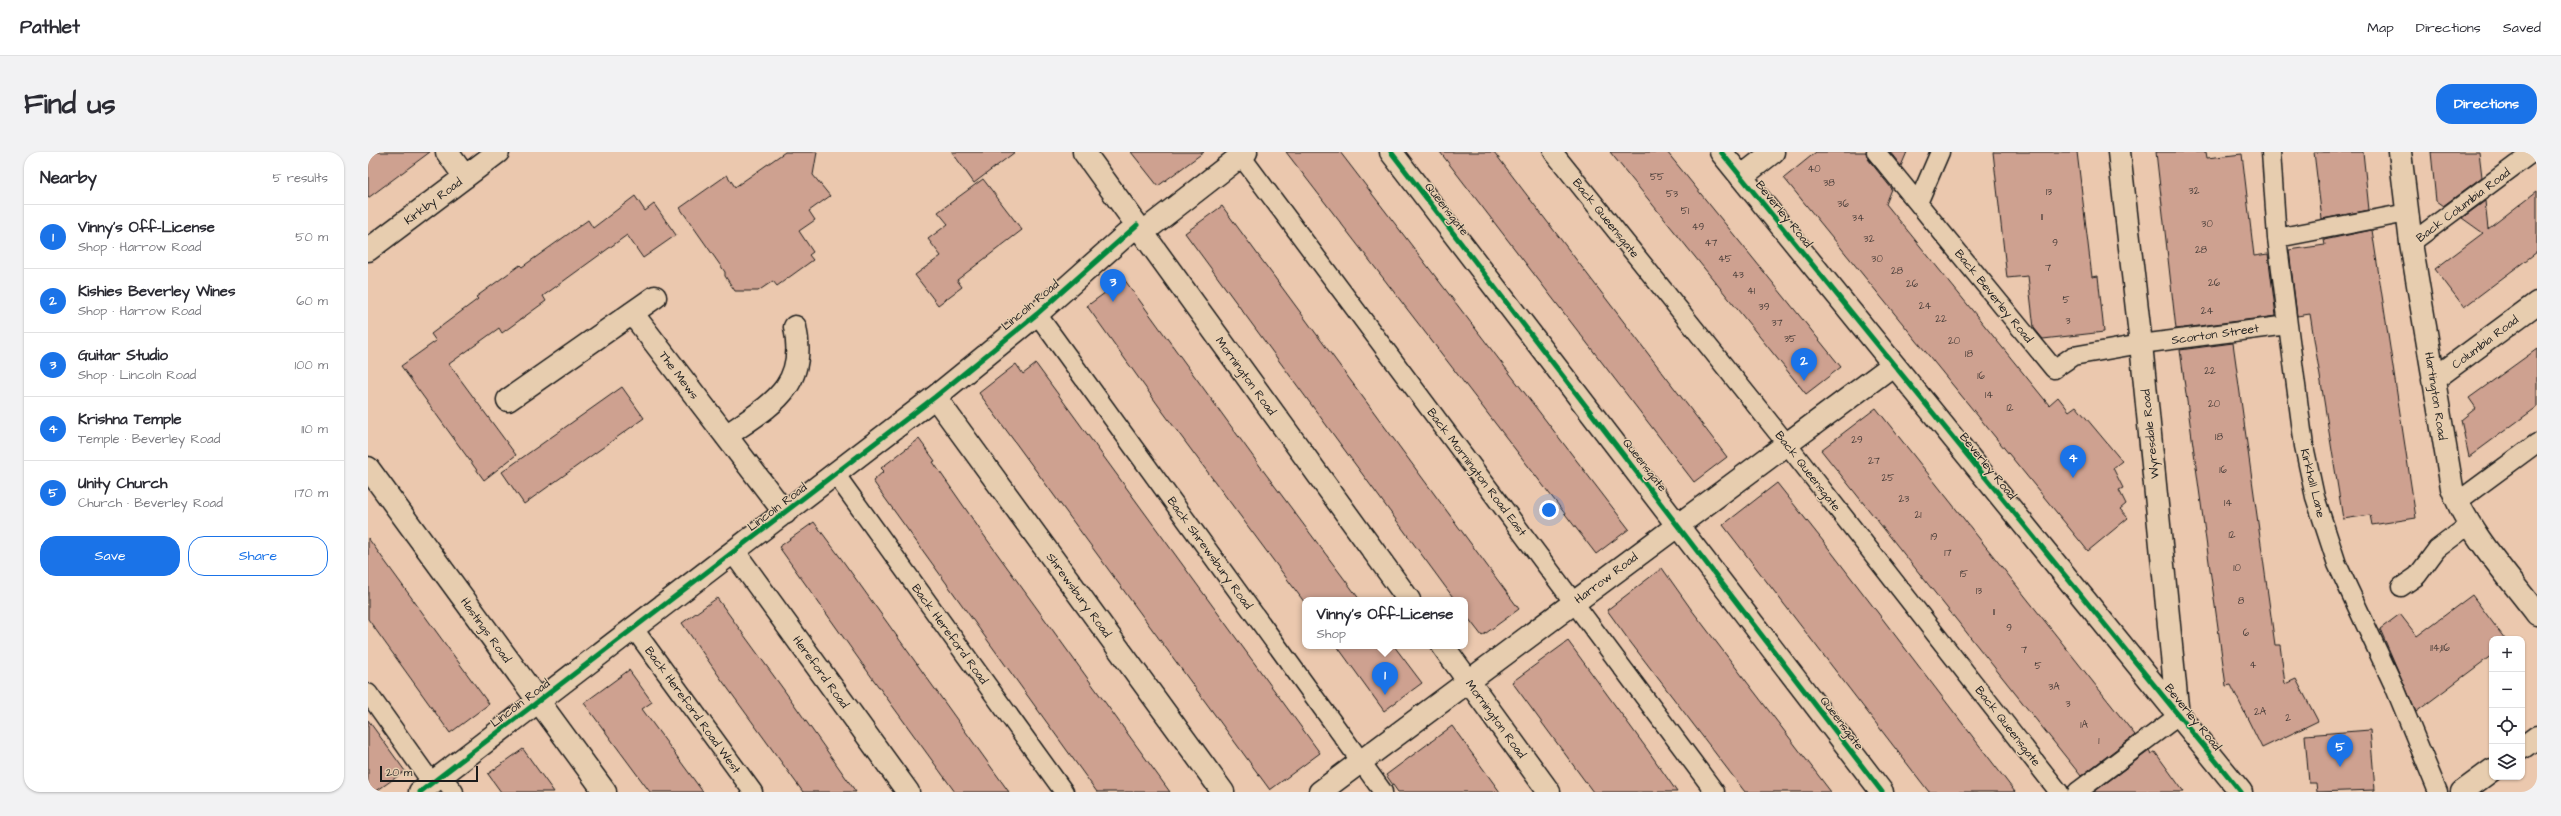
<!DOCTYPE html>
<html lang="en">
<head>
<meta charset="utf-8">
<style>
  body { margin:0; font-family:"Architects Daughter",sans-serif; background:#f2f2f3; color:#2b2b33 }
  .controls { position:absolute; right:12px; bottom:12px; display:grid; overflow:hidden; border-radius:8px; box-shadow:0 1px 3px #0004 }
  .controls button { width:36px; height:36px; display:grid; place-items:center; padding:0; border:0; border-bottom:1px solid #e1e1e2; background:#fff; color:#2b2b33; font:20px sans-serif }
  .scale { position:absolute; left:12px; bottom:10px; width:98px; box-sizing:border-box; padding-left:4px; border:2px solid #1c1c1c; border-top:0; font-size:11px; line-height:14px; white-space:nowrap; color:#1c1c1c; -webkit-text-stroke:3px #e7cdaf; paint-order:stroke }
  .you { position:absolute; left:1181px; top:358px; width:14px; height:14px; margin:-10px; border:3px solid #fff; border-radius:50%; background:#1a73e8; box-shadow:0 0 0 6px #1a73e833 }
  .badge { display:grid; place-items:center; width:26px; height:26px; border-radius:50%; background:#1a73e8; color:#fff; font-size:13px; font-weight:700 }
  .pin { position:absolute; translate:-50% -33px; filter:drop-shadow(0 1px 2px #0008) }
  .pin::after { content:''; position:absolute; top:21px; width:14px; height:12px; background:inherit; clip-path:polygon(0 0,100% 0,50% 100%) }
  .popup { position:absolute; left:934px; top:445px; width:166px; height:52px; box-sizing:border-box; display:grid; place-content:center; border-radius:8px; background:#fff; filter:drop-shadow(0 1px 3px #0005); font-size:13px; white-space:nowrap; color:#7c7c81 }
  .popup b { font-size:15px; color:#2b2b33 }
  .popup::after { content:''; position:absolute; left:50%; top:100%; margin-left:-8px; border:8px solid transparent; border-top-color:#fff }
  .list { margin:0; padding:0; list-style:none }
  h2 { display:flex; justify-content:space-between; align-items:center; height:52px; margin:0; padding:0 16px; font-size:17px }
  h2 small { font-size:13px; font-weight:400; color:#7c7c81 }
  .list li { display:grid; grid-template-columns:26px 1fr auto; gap:12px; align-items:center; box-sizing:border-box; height:64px; padding:0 16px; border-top:1px solid #e1e1e2 }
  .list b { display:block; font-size:15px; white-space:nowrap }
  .list p { margin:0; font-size:13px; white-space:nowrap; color:#7c7c81 }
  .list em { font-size:13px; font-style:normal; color:#7c7c81 }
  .actions { display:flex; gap:8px; padding:12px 16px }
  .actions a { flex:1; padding:9px 0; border:1px solid #1a73e8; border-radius:16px; text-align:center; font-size:14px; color:#1a73e8 }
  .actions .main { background:#1a73e8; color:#fff }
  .icon { flex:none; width:22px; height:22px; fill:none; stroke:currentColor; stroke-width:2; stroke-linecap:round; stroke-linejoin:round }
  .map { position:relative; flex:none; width:2169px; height:640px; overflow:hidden; border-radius:16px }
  header { display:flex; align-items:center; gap:24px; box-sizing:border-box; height:56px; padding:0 20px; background:#fff; border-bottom:1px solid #e1e1e2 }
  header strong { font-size:19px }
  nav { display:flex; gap:22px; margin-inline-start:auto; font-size:14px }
  .intro { display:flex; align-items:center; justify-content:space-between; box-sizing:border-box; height:96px; padding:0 24px }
  h1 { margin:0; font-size:28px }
  .button { padding:10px 18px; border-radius:16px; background:#1a73e8; color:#fff; font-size:14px; font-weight:700 }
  main { display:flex; gap:24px; padding:0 24px }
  aside { flex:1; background:#fff; border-radius:16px; box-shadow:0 1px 3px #0004 }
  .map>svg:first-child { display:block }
  .building { fill:#cea190; stroke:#1c1c1c }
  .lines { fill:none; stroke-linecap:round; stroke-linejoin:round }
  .lane-casing { stroke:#1c1c1c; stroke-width:21 }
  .street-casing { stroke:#1c1c1c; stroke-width:25 }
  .primary-casing { stroke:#1c1c1c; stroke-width:25 }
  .lane { stroke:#e7cdaf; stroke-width:18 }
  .street { stroke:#e7cdaf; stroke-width:22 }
  .primary { stroke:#e7cdaf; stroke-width:22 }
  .cycleway-casing { stroke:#e7cdaf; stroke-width:8 }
  .cycleway { stroke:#00873e; stroke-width:5 }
  .labels { text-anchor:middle; stroke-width:3; stroke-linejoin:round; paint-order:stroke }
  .number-label { font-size:10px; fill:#483d39 }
  .street-label { font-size:12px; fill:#1c1c1c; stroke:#e7cdaf }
</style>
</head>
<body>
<header>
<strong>Pathlet</strong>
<nav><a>Map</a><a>Directions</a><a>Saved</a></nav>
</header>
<div class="intro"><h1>Find us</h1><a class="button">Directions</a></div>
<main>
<aside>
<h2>Nearby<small>5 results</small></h2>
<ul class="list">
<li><span class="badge">1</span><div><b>Vinny's Off-License</b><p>Shop · Harrow Road</p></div><em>50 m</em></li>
<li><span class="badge">2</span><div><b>Kishies Beverley Wines</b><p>Shop · Harrow Road</p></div><em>60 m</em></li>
<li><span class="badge">3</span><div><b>Guitar Studio</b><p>Shop · Lincoln Road</p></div><em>100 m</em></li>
<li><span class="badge">4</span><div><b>Krishna Temple</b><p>Temple · Beverley Road</p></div><em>110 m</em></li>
<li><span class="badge">5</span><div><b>Unity Church</b><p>Church · Beverley Road</p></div><em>170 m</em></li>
</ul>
<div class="actions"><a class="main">Save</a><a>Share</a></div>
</aside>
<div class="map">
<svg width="2169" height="640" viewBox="0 0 2169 640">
  <rect width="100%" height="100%" fill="#ebc8ae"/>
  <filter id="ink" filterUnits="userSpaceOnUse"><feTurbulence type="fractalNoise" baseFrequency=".025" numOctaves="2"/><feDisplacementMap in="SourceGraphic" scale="8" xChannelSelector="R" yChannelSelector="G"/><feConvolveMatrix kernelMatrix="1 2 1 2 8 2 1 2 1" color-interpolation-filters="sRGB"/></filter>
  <g filter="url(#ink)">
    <path class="building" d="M0,0H62L0,46Z
      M417,0H449L445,23L462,44L441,59L447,68L431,79L445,100L441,103L445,108L409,134L405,129L390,139H367L357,124V120L312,56L359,23L367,35Z
      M584,0H647L606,31Z
      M763,0H836L790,34Z
      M918,0H972L1261,377L1228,402Z
      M1072,0H1126L1359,305L1326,330Z
      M1242,0H1299L1473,215L1438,242Z
      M1448,0H1498L1500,7L1524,37L1518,52L1681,253L1690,245L1701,259L1708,254L1754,309L1745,316L1755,336L1751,338L1758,352L1752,357L1760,366L1720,399L1416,26Z
      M1522,0H1539L1533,14Z
      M1625,0H1709L1724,125L1730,124L1736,180L1675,187L1666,176L1660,124L1639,126Z
      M1788,0H1838L1839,6L1874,2L1886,104L1900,102L1908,164L1808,177Z
      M1946,0H1995L2001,58L1954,67Z
      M2063,0H2111L2114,25L2075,54L2068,49Z
      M615,27L654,78L589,128L594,135L570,153L547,123L573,104L560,87L580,72L570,60Z
      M2169,39V100L2096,155L2067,117L2115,81L2094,66L2117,49L2120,77Z
      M267,44L277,59L286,52L308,83L275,106L259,83L175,144L178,149L134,181L131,176L81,212L148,303L116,328L33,214L68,189L63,182L110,147L108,145L152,113L154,115L220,68L225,76Z
      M854,54L1151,457L1114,484L1097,462V448H1087L817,81Z
      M2004,78L2048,366L2004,373L2002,363L1975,367L1942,162L1929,164L1921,98L1957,93L1956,88Z
      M756,127L897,321L992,448H937V451L795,260L719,154Z
      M1865,191L1907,493H1912L1917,532L1928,527L1950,569L1894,596L1863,533L1858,534L1812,198Z
      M2169,197V255L2101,305L2093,268L2108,256L2101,246Z
      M648,212L655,222L668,212L952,601L902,638L611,241Z
      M254,235L276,266L156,352L134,320Z
      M1508,256L1767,583L1713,624L1453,298Z
      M551,287L567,309L565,310L615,382L802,640H729L514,342L505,329L516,319L513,316Z
      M1409,331L1455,389L1647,640H1561L1355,373Z
      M446,370L472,405L641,640H587L505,527L411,395Z
      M0,386L121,552L82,581L0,467Z
      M1294,416L1323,457L1463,640H1377L1260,487L1239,458Z
      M2104,443L2137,487H2124V503L2048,560L2012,477L2032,462L2049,484Z
      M349,446L416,538L488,640H435L353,527L314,471Z
      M1200,489L1279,597L1309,640H1225L1144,530Z
      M969,494H1026L1054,531L1016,559Z
      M261,518L284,550L274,557L335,640H282L216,551Z
      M0,568L37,619L7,640H0Z
      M1084,574L1132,640H1030L1018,623Z
      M2002,578L2007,638L1949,640L1948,631H1941L1937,583Z
      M155,597L170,618L186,640H133L120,622Z
      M1781,599L1783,603L1787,600L1816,640H1726Z"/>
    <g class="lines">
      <g class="lane-casing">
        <path id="lane" d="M870,0L1347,640
          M1185,0L1418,291L1691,640
          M1508,0L1686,217L1705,204L1773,192L1920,173
          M1903,0L1909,86L1920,173L1936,294L1947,345L1969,412L2027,536L2070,640
          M1550,51L1572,0
          M1909,86L2039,61
          M2043,91L2165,0
          M669,162L1015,640
          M468,323L696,640
          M2089,350L2169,291
          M2033,435L2049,424L2069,397L2102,372
          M266,477L385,640
          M0,541L64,631
          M73,623L86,640
          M1709,640L1810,564"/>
      </g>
      <g class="street-casing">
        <path id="street" d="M79,0L97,25
          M716,0L1041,448
          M1023,0L1514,640
          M1353,0L1873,640
          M1751,0L1773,192L1810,564
          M2032,0L2043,91L2084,336C2099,379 2141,425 2169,462
          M1373,25L1405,0
          M774,81L878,0
          M0,98L130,0
          M264,161L417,361
          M2065,228L2169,151
          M567,245L855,640
          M140,248L287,145
          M358,284C402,253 440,236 427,175
          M0,316L237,640
          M366,400L540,640
          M1075,494L1181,640
          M52,640L567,245L669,162L769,73
          M952,640L1525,213"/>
      </g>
      <g class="primary-casing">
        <path id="primary" d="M2154,596L2169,585
          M2094,640L2124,618"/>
      </g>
      <use href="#lane" class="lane"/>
      <use href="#street" class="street"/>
      <use href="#primary" class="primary"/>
      <g class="cycleway-casing">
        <path id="cycleway" d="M1023,0L1514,640
          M1353,0L1873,640
          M52,640L567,245L669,162L769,73"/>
      </g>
      <use href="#cycleway" class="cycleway"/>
    </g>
  </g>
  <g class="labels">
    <g class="number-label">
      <text x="1446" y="20">40</text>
      <text x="1289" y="28">55</text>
      <text x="1461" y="34">38</text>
      <text x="1826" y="42">32</text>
      <text x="1681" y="43">13</text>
      <text x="1304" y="45">53</text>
      <text x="1475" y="55">36</text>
      <text x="1317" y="62">51</text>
      <text x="1674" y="68">11</text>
      <text x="1490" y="69">34</text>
      <text x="1839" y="75">30</text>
      <text x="1330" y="78">49</text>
      <text x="1501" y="90">32</text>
      <text x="1343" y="94">47</text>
      <text x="1687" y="94">9</text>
      <text x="1833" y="101">28</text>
      <text x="1357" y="110">45</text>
      <text x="1509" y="110">30</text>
      <text x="1680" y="119">7</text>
      <text x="1529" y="122">28</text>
      <text x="1370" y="126">43</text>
      <text x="1846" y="134">26</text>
      <text x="1544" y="135">26</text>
      <text x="1383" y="142">41</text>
      <text x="1698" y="151">5</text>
      <text x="1557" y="157">24</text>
      <text x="1396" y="158">39</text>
      <text x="1839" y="162">24</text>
      <text x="1573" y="170">22</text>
      <text x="1700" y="172">3</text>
      <text x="1409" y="174">37</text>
      <text x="1422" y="190">35</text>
      <text x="1586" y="192">20</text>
      <text x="1601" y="205">18</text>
      <text x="1842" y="222">22</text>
      <text x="1613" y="227">16</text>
      <text x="1621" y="246">14</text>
      <text x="1846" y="255">20</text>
      <text x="1642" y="259">12</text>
      <text x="1851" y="288">18</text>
      <text x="1489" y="291">29</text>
      <text x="1506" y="312">27</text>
      <text x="1855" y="321">16</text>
      <text x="1520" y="329">25</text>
      <text x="1536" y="350">23</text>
      <text x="1860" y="354">14</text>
      <text x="1550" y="366">21</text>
      <text x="1864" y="386">12</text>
      <text x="1566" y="388">19</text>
      <text x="1580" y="404">17</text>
      <text x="1869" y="419">10</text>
      <text x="1596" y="425">15</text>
      <text x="1611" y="442">13</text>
      <text x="1873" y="452">8</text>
      <text x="1626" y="463">11</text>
      <text x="1641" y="479">9</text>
      <text x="1878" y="484">6</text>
      <text x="2072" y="499">114;116</text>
      <text x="1656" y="501">7</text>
      <text x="1885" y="516">4</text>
      <text x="1670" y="517">5</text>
      <text x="1686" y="538">3A</text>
      <text x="1700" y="555">3</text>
      <text x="1892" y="563">2A</text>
      <text x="1920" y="569">2</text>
      <text x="1716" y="576">1A</text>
      <text x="1731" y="592">1</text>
    </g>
    <g class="street-label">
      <text transform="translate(65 49) rotate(-37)" y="4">Kirkby Road</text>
      <text transform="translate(2095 53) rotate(-37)" y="4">Back Columbia Road</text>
      <text transform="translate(1079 57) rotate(52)" y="4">Queensgate</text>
      <text transform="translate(1416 62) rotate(51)" y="4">Beverley Road</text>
      <text transform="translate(1238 66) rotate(51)" y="4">Back Queensgate</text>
      <text transform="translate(1626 144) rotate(51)" y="4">Back Beverley Road</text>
      <text transform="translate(662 153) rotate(-40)" y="4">Lincoln Road</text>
      <text transform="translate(1847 182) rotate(-8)" y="4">Scorton Street</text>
      <text transform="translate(2117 190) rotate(-37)" y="4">Columbia Road</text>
      <text transform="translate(311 223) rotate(53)" y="4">The Mews</text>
      <text transform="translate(878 224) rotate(54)" y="4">Mornington Road</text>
      <text transform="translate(2068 244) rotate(81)" y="4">Hartington Road</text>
      <text transform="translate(1782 282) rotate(-96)" y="4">Wyresdale Road</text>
      <text transform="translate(1277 313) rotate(52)" y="4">Queensgate</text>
      <text transform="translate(1620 314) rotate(51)" y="4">Beverley Road</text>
      <text transform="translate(1440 319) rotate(52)" y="4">Back Queensgate</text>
      <text transform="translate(1109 320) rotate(53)" y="4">Back Mornington Road East</text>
      <text transform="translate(1945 331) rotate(76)" y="4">Kirkhall Lane</text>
      <text transform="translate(409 355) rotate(-37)" y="4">Lincoln Road</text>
      <text transform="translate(842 401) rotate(54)" y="4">Back Shrewsbury Road</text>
      <text transform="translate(1238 426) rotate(-37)" y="4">Harrow Road</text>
      <text transform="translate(711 443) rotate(54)" y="4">Shrewsbury Road</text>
      <text transform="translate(118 478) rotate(54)" y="4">Hastings Road</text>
      <text transform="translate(582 482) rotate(54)" y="4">Back Hereford Road</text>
      <text transform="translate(453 520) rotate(54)" y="4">Hereford Road</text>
      <text transform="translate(152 551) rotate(-37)" y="4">Lincoln Road</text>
      <text transform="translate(325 558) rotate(54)" y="4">Back Hereford Road West</text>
      <text transform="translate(1825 565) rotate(51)" y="4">Beverley Road</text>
      <text transform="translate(1128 567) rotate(54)" y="4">Mornington Road</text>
      <text transform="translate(1474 571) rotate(53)" y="4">Queensgate</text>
      <text transform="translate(1640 574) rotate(52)" y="4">Back Queensgate</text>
    </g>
  </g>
</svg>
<div class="controls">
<button>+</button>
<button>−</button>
<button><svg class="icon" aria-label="locate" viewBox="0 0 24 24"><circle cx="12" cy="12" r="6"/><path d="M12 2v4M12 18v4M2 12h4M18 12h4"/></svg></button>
<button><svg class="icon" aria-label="layers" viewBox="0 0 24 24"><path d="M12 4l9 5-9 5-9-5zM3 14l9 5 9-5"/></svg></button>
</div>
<div class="scale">20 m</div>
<div class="you"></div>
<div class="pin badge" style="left:1017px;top:543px">1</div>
<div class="popup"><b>Vinny's Off-License</b>Shop</div>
<div class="pin badge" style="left:1436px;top:229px">2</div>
<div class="pin badge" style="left:745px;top:150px">3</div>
<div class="pin badge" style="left:1705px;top:326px">4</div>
<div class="pin badge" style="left:1972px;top:615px">5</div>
</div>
</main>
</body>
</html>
